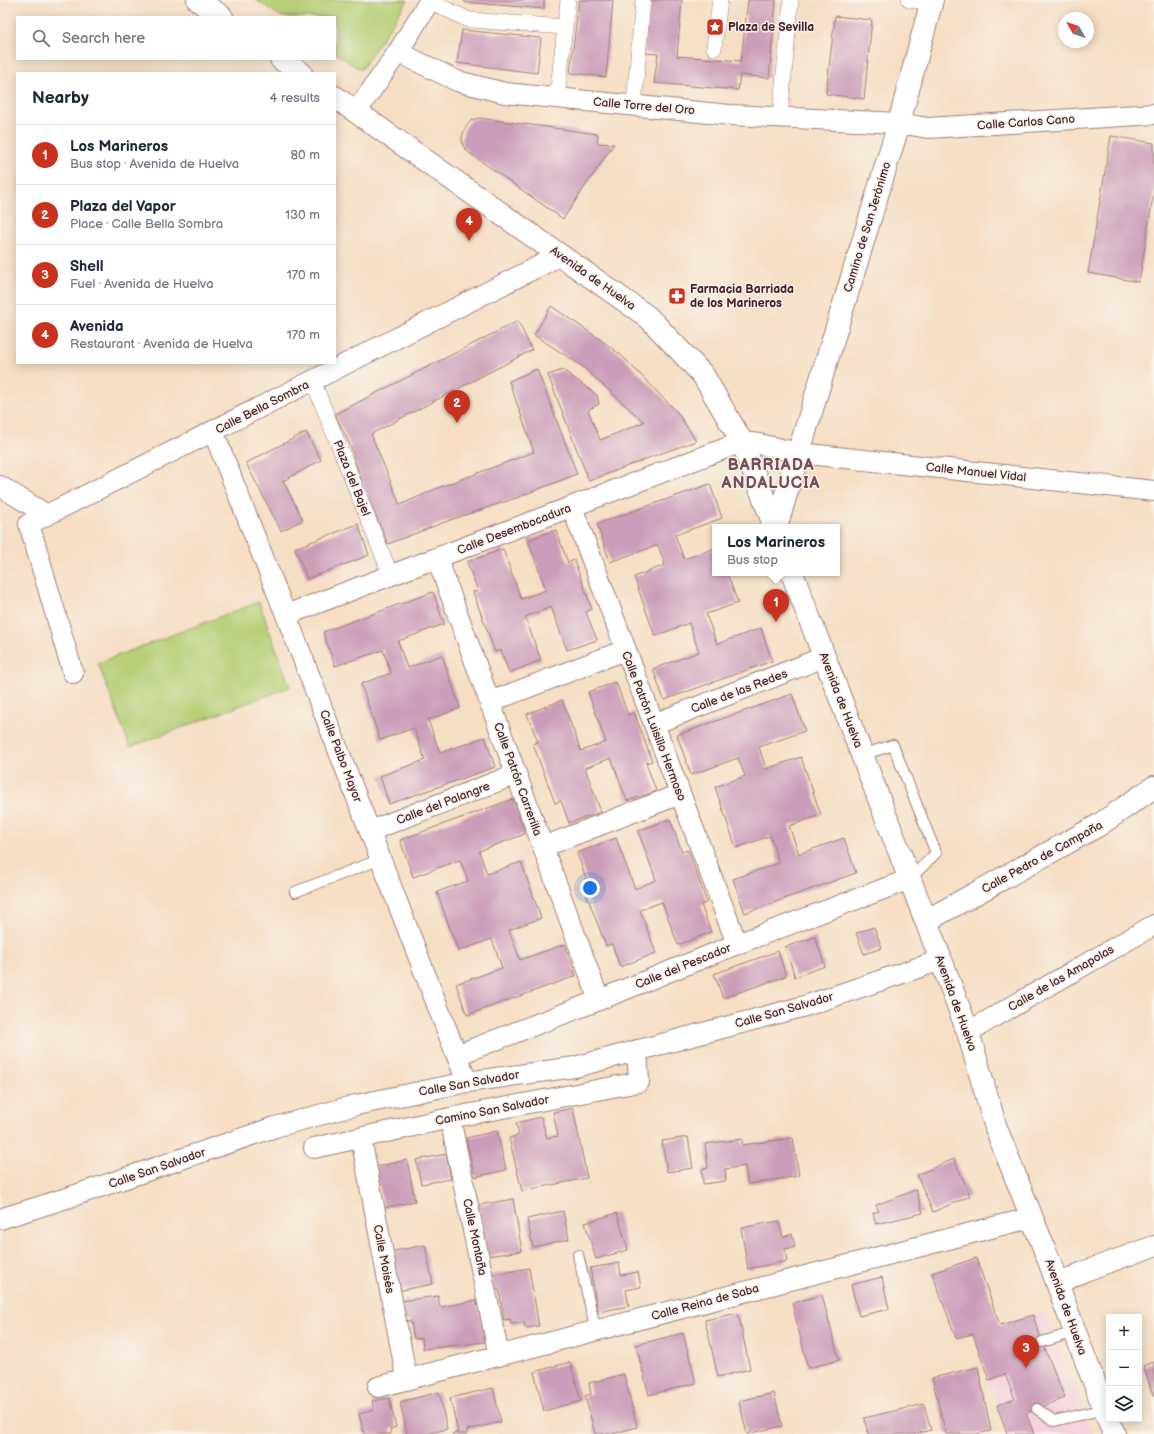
<!DOCTYPE html>
<html lang="en">
<head>
<meta charset="utf-8">
<style>
  body { margin:0; font-family:"Balsamiq Sans",sans-serif; background:#f2f2f3; color:#1f2937 }
  .controls { position:absolute; right:12px; bottom:12px; display:grid; overflow:hidden; border-radius:0px; box-shadow:0 2px 10px #0003 }
  .controls button { width:36px; height:36px; display:grid; place-items:center; padding:0; border:0; border-bottom:1px solid #e0e1e3; background:#fff; color:#1f2937; font:20px sans-serif }
  .compass { position:absolute; left:1058px; top:12px; width:36px; height:36px; border-radius:50%; background:#fff; box-shadow:0 2px 10px #0003; rotate:310deg }
  .you { position:absolute; left:590px; top:888px; width:14px; height:14px; margin:-10px; border:3px solid #fff; border-radius:50%; background:#1a73e8; box-shadow:0 0 0 6px #1a73e833 }
  .badge { display:grid; place-items:center; width:26px; height:26px; border-radius:50%; background:#c8321e; color:#fff; font-size:13px; font-weight:700 }
  .pin { position:absolute; translate:-50% -33px; filter:drop-shadow(0 1px 2px #0008) }
  .pin::after { content:''; position:absolute; top:21px; width:14px; height:12px; background:inherit; clip-path:polygon(0 0,100% 0,50% 100%) }
  .popup { position:absolute; left:712px; top:524px; width:128px; height:52px; box-sizing:border-box; display:grid; place-content:center; border-radius:0px; background:#fff; filter:drop-shadow(0 1px 3px #0005); font-size:13px; white-space:nowrap; color:#747a83 }
  .popup b { font-size:15px; color:#1f2937 }
  .popup::after { content:''; position:absolute; left:50%; top:100%; margin-left:-8px; border:8px solid transparent; border-top-color:#fff }
  .list { margin:0; padding:0; list-style:none }
  h2 { display:flex; justify-content:space-between; align-items:center; height:52px; margin:0; padding:0 16px; font-size:17px }
  h2 small { font-size:13px; font-weight:400; color:#747a83 }
  .list li { display:grid; grid-template-columns:26px 1fr auto; gap:12px; align-items:center; box-sizing:border-box; height:60px; padding:0 16px; border-top:1px solid #e0e1e3 }
  .list b { display:block; font-size:15px; white-space:nowrap }
  .list p { margin:0; font-size:13px; white-space:nowrap; color:#747a83 }
  .list em { font-size:13px; font-style:normal; color:#747a83 }
  .icon { flex:none; width:22px; height:22px; fill:none; stroke:currentColor; stroke-width:2; stroke-linecap:round; stroke-linejoin:round }
  .map { position:relative; flex:none; width:1154px; height:1434px; overflow:hidden }
  .search { position:absolute; background:#fff; box-shadow:0 2px 10px #0003; left:16px; top:16px; width:320px; height:44px; display:flex; align-items:center; gap:10px; box-sizing:border-box; padding:0 14px; border-radius:0px; color:#747a83; font-size:15px }
  .panel { position:absolute; background:#fff; box-shadow:0 2px 10px #0003; left:16px; top:72px; width:320px; height:292px; border-radius:0px }
  .map>svg:first-child { display:block }
  .built { fill:#f4cfdc }
  .green { fill:#b6cf74; stroke:#807750 }
  .building { fill:#cc9dba }
  .lines { fill:none; stroke-linecap:round; stroke-linejoin:round }
  .service-casing { stroke:#a07e77; stroke-width:12 }
  .pedestrian-casing { stroke:#a07e77; stroke-width:16 }
  .minor-casing { stroke:#a07e77; stroke-width:22 }
  .tertiary-casing { stroke:#a07e77; stroke-width:24 }
  .service { stroke:#fff; stroke-width:10 }
  .pedestrian { stroke:#fff; stroke-width:15 }
  .minor { stroke:#fff; stroke-width:20 }
  .tertiary { stroke:#fff; stroke-width:22 }
  .labels { text-anchor:middle; stroke-width:3; stroke-linejoin:round; paint-order:stroke }
  .poi-label { font-size:12px; font-weight:bold; fill:#4a1f2b; stroke:#f7f3e8; text-anchor:start }
  .street-label { font-size:12px; fill:#4a1f2b; stroke:#f7f3e8 }
  .district-label { font-size:16px; font-weight:bold; letter-spacing:1px; fill:#784b5d; stroke:#f7f3e8 }
</style>
</head>
<body>
<div class="map">
<svg width="1154" height="1434" viewBox="0 0 1154 1434">
  <rect width="100%" height="100%" fill="#f7f3e8"/>
  <filter id="ink" filterUnits="userSpaceOnUse"><feTurbulence type="fractalNoise" baseFrequency=".025" numOctaves="2"/><feDisplacementMap in="SourceGraphic" scale="8" xChannelSelector="R" yChannelSelector="G"/><feConvolveMatrix kernelMatrix="1 2 1 2 8 2 1 2 1" color-interpolation-filters="sRGB"/></filter>
  <filter id="wash" filterUnits="userSpaceOnUse"><feTurbulence type="fractalNoise" baseFrequency=".012" numOctaves="4" result="noise"/><feDisplacementMap in="SourceGraphic" scale="16" xChannelSelector="R" yChannelSelector="G"/><feGaussianBlur stdDeviation="0.9" result="paint"/><feColorMatrix in="noise" values="0 0 0 0 0 0 0 0 0 0 0 0 0 0 0 0 0 1.4 0 .05"/><feComposite in="paint" operator="in"/></filter>
  <g filter="url(#wash)">
    <rect width="100%" height="100%" fill="#f5dec3"/>
    <path class="built" d="M1043,1312L1093,1434H1007L973,1334Z"/>
    <path class="green" d="M256,0H408L361,70L335,53V17H282Z
      M259,602L290,687L130,747L98,663Z"/>
    <g id="blocks">
      <path class="building" d="M464,0H544V9L464,2Z
        M579,0H613L606,77L570,73Z
        M648,0H682L677,56L741,61L748,0H776L769,78L740,75L738,90L654,83L658,54L644,53Z
        M835,16L872,20L864,99L826,94Z
        M462,30L541,38L537,73L457,63Z
        M479,118L598,134L597,143L614,144L563,219L468,152L463,146L462,138L464,131L467,125L472,120Z
        M1111,136L1154,143V191L1139,282L1088,273Z
        M551,306L601,340L622,356L677,412L696,441L651,457L589,481L548,375L563,370L597,395L599,404L588,410L600,440L644,422L582,366L534,335Z
        M518,321L532,350L371,434L400,505L438,488L534,452L509,381L537,369L577,474L516,498L450,520L388,544L365,491L350,445L335,414Z
        M306,432L321,460L283,481L303,520L281,531L246,463Z
        M710,484L722,518L675,535L684,559L715,548V573H727L738,603L706,614L717,644L761,628L772,661L664,700L653,669L699,652L689,623L655,636L634,577L665,565L658,545L610,562L597,524Z
        M358,524L369,555L307,579L295,548Z
        M556,530L568,563L574,560L592,609L586,612L597,640L567,650L551,607L525,617L541,660L509,673L501,650L495,652L473,592L478,591L467,562L503,549L521,599L546,590L528,540Z
        M433,592L444,624L398,641L407,668L442,655L460,708L428,720L440,753L485,737L495,767L389,804L380,776L425,760L414,728L380,740L361,684L391,673L383,650L335,666L323,632Z
        M616,682L628,715L634,712L652,761L646,763L656,791L627,801L611,758L585,768L601,812L569,823L561,801L555,803L533,744L538,742L527,714L562,700L581,751L606,742L588,692Z
        M792,694L805,731L759,747L766,769L801,757L821,815L789,826L799,854L844,838L856,873L745,913L733,879L779,863L770,836L736,848L715,787L745,776L738,758L691,775L677,735Z
        M513,799L525,834L479,851L487,874L521,862L541,918L509,930L520,960L565,944L576,976L467,1015L456,984L502,968L492,939L458,951L437,892L468,881L460,860L413,877L400,840Z
        M670,819L682,852L688,850L707,902L701,905L711,932L678,945L662,902L640,910L656,953L620,967L612,944L606,946L582,883L587,881L577,853L616,838L635,889L656,880L638,831Z
        M874,927L882,948L864,954L856,933Z
        M815,937L825,966L795,977L785,947Z
        M778,951L786,976L723,998L714,974Z
        M573,1108L587,1178L522,1191L509,1138L519,1135L516,1123L541,1117L547,1138L558,1136L553,1112Z
        M497,1131L506,1170L475,1177L466,1138Z
        M688,1137L693,1168L667,1172L662,1141Z
        M793,1138L799,1176L748,1184L745,1166L725,1169L726,1181L703,1184L702,1169L708,1168L705,1144L742,1139V1145Z
        M446,1154L451,1179L421,1184L416,1160Z
        M954,1159L970,1196L933,1212L917,1175Z
        M407,1160L415,1201L384,1208L375,1167Z
        M916,1190L923,1213L876,1224L873,1213L879,1211L876,1205Z
        M513,1199L522,1251L487,1256L479,1205Z
        M563,1211L569,1239L533,1247L527,1219Z
        M617,1213L628,1250L596,1259L585,1223Z
        M779,1221L783,1237L792,1234L795,1247L785,1249L787,1261L748,1269L741,1228Z
        M425,1245L433,1284L397,1291L389,1252Z
        M976,1258L1000,1325L1033,1315L1042,1342L1065,1398L1026,1413L1034,1434H1007L997,1405L1015,1399L1005,1374L989,1380L973,1334L956,1338L932,1273Z
        M619,1263L621,1275L638,1272L641,1287L626,1290L629,1306L598,1312L590,1268Z
        M529,1268L539,1326L525,1328L524,1322L511,1324L510,1319L504,1320L499,1289L494,1290L491,1275Z
        M882,1277L889,1309L859,1316L851,1285Z
        M822,1295L839,1360L808,1368L792,1303Z
        M438,1296L440,1307L477,1300L485,1342L423,1349L422,1338L414,1339L411,1321H404L401,1301Z
        M738,1313L750,1369L718,1377L705,1320Z
        M683,1333L696,1383L649,1395L636,1345Z
        M570,1362L581,1401L544,1411L534,1372Z
        M1154,1362V1397L1143,1366Z
        M978,1367L991,1431L976,1434H946L932,1378Z
        M624,1374L637,1427L612,1434H595L585,1396L591,1394L589,1383Z
        M493,1388L501,1422L467,1430V1434H452L458,1432L450,1398Z
        M439,1392L447,1429L427,1434H407L400,1402Z
        M774,1393L782,1426L747,1434L739,1401Z
        M389,1398L396,1427L390,1429L391,1434H364L359,1414L374,1410L372,1401Z
        M924,1404L931,1430L915,1434H868L864,1418Z"/>
    </g>
  </g>
  <g filter="url(#ink)">
    <use href="#blocks" fill-opacity="0" stroke="#a07e77" stroke-width="1"/>
    <g class="lines">
      <g class="service-casing">
        <path id="service" d="M862,755L893,745L936,853L910,879
          M295,892L381,859
          M578,1255L596,1331
          M1042,1342L1075,1332
          M1037,1409L1054,1421L1105,1409"/>
      </g>
      <g class="pedestrian-casing">
        <path id="pedestrian" d="M909,0L932,2
          M429,1L469,20L565,27
          M714,48L720,0
          M557,98L568,0
          M634,105L643,0
          M780,117L791,0
          M313,381L391,576"/>
      </g>
      <g class="minor-casing">
        <path id="minor" d="M398,52L457,81L505,93L730,115L899,123L928,128L1154,114
          M356,112L398,52L430,0
          M213,431L286,615L467,1082
          M0,486L47,515
          M572,507L737,944
          M437,558L599,1000
          M286,615L742,442L759,444L799,453L1154,491
          M73,673L29,524L561,255
          M490,702L625,650
          M654,724L824,657
          M370,831L516,774
          M543,847L680,794
          M968,1032L1154,925
          M457,1055L599,1000L737,944L910,879
          M450,1118L499,1356
          M361,1138L407,1380
          M314,1148L450,1118L639,1082L637,1050
          M0,1219L70,1197L275,1127L356,1105L467,1082L575,1067L805,1006L941,960
          M1057,1284L1085,1271L1154,1246
          M378,1387L1006,1224L1032,1218"/>
      </g>
      <g class="tertiary-casing">
        <path id="tertiary" d="M198,0L222,17
          M281,59L301,73
          M335,97L648,317L703,375L742,442L775,527
          M776,527L899,123L932,0
          M792,573L941,960L968,1032L996,1128L1048,1258L1075,1332L1114,1434
          M926,921L1099,825L1154,787"/>
      </g>
      <use href="#service" class="service"/>
      <use href="#pedestrian" class="pedestrian"/>
      <use href="#minor" class="minor"/>
      <use href="#tertiary" class="tertiary"/>
    </g>
  </g>
  <defs>
    <g id="sight-square" transform="scale(0.9)"><rect x="-9" y="-9" width="18" height="18" rx="4" fill="#c8321e" stroke="#f7f3e8"/><path d="M0-6L1.8-2.2L6-1.7L2.9 1.2L3.7 5.4L0 3.3L-3.7 5.4L-2.9 1.2L-6-1.7L-1.8-2.2Z" fill="#fff"/></g>
    <g id="pharmacy-square" transform="scale(0.9)"><rect x="-9" y="-9" width="18" height="18" rx="4" fill="#c8321e" stroke="#f7f3e8"/><path d="M-2-6h4v4h4v4h-4v4h-4v-4h-4v-4h4Z" fill="#fff"/></g>
  </defs>
  <g fill-rule="evenodd">
    <use href="#sight-square" x="715" y="27"/>
    <use href="#pharmacy-square" x="677" y="296"/>
  </g>
  <g class="labels">
    <g class="poi-label">
      <text x="728" y="31">Plaza de Sevilla</text>
      <text x="690" y="293">Farmacia Barriada<tspan x="690" dy="14">de los Marineros</tspan></text>
    </g>
    <g class="street-label">
      <text transform="translate(644 106) rotate(5)" y="4">Calle Torre del Oro</text>
      <text transform="translate(1026 122) rotate(-4)" y="4">Calle Carlos Cano</text>
      <text transform="translate(867 227) rotate(-73)" y="4">Camino de San Jerónimo</text>
      <text transform="translate(593 278) rotate(35)" y="4">Avenida de Huelva</text>
      <text transform="translate(262 407) rotate(-27)" y="4">Calle Bella Sombra</text>
      <text transform="translate(976 472) rotate(6)" y="4">Calle Manuel Vidal</text>
      <text transform="translate(352 478) rotate(68)" y="4">Plaza del Bajel</text>
      <text transform="translate(514 529) rotate(-21)" y="4">Calle Desembocadura</text>
      <text transform="translate(739 691) rotate(-21)" y="4">Calle de las Redes</text>
      <text transform="translate(841 700) rotate(69)" y="4">Avenida de Huelva</text>
      <text transform="translate(654 726) rotate(69)" y="4">Calle Patrón Luisillo Hermoso</text>
      <text transform="translate(341 756) rotate(69)" y="4">Calle Palbo Mayor</text>
      <text transform="translate(518 779) rotate(70)" y="4">Calle Patrón Carrerilla</text>
      <text transform="translate(443 803) rotate(-21)" y="4">Calle del Palangre</text>
      <text transform="translate(1042 857) rotate(-29)" y="4">Calle Pedro de Campaña</text>
      <text transform="translate(683 966) rotate(-22)" y="4">Calle del Pescador</text>
      <text transform="translate(1061 978) rotate(-30)" y="4">Calle de las Amapolas</text>
      <text transform="translate(956 1003) rotate(70)" y="4">Avenida de Huelva</text>
      <text transform="translate(784 1010) rotate(-16)" y="4">Calle San Salvador</text>
      <text transform="translate(469 1083) rotate(-10)" y="4">Calle San Salvador</text>
      <text transform="translate(492 1110) rotate(-11)" y="4">Camino San Salvador</text>
      <text transform="translate(157 1168) rotate(-19)" y="4">Calle San Salvador</text>
      <text transform="translate(475 1237) rotate(78)" y="4">Calle Montaña</text>
      <text transform="translate(384 1259) rotate(79)" y="4">Calle Moisés</text>
      <text transform="translate(705 1302) rotate(-15)" y="4">Calle Reina de Saba</text>
      <text transform="translate(1066 1307) rotate(70)" y="4">Avenida de Huelva</text>
    </g>
    <g class="district-label">
      <text x="771" y="470">BARRIADA<tspan x="771" dy="18">ANDALUCIA</tspan></text>
    </g>
  </g>
</svg>
<div class="controls">
<button>+</button>
<button>−</button>
<button><svg class="icon" aria-label="layers" viewBox="0 0 24 24"><path d="M12 4l9 5-9 5-9-5zM3 14l9 5 9-5"/></svg></button>
</div>
<svg class="compass" viewBox="-18 -18 36 36"><path d="M0-13l5 13h-10z" fill="#e53935"/><path d="M0 13l5-13h-10z" fill="#747a83"/></svg>
<div class="you"></div>
<div class="pin badge" style="left:776px;top:622px">1</div>
<div class="popup"><b>Los Marineros</b>Bus stop</div>
<div class="pin badge" style="left:457px;top:423px">2</div>
<div class="pin badge" style="left:1026px;top:1368px">3</div>
<div class="pin badge" style="left:469px;top:241px">4</div>
<div class="search"><svg class="icon" aria-label="search" viewBox="0 0 24 24"><circle cx="10" cy="10" r="6"/><path d="M15 15l6 6"/></svg>Search here</div>
<section class="panel">
<h2>Nearby<small>4 results</small></h2>
<ul class="list">
<li><span class="badge">1</span><div><b>Los Marineros</b><p>Bus stop · Avenida de Huelva</p></div><em>80 m</em></li>
<li><span class="badge">2</span><div><b>Plaza del Vapor</b><p>Place · Calle Bella Sombra</p></div><em>130 m</em></li>
<li><span class="badge">3</span><div><b>Shell</b><p>Fuel · Avenida de Huelva</p></div><em>170 m</em></li>
<li><span class="badge">4</span><div><b>Avenida</b><p>Restaurant · Avenida de Huelva</p></div><em>170 m</em></li>
</ul>
</section>
</div>
</body>
</html>
